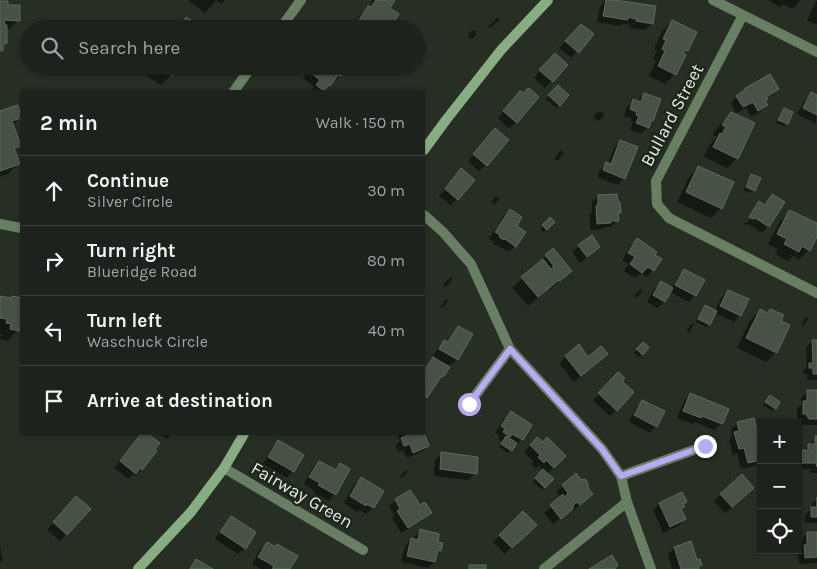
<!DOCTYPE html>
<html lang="en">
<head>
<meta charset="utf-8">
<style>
  body { margin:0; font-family:Karla,sans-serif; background:#252b25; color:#f1f3f6 }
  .controls { position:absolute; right:15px; bottom:15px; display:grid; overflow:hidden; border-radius:0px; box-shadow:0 1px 4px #0004 }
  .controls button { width:45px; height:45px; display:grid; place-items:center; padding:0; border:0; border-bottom:1px solid #3b403b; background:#1d231c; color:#f1f3f6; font:25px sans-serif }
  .stop { position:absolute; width:15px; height:15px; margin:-11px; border:4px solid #b7abf8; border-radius:50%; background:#fff }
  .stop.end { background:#b7abf8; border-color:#fff; box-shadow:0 1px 5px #0008 }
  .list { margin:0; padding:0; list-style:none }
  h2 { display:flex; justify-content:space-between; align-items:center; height:65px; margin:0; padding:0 20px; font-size:21px }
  h2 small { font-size:16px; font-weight:400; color:#a0a4a3 }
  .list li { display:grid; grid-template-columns:32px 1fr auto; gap:15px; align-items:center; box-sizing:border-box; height:70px; padding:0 20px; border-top:1px solid #3b403b }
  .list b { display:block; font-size:19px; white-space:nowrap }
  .list p { margin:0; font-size:16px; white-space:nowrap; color:#a0a4a3 }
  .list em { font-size:16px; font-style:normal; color:#a0a4a3 }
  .icon { flex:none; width:28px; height:28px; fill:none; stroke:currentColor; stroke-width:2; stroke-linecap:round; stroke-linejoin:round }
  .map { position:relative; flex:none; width:817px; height:569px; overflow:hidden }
  .search { position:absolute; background:#1d231c; box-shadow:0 1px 4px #0004; left:20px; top:20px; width:405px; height:55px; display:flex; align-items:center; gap:12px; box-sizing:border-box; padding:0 18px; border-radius:28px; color:#a0a4a3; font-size:19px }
  .panel { position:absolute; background:#1d231c; box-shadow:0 1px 4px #0004; left:20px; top:90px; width:405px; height:345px; border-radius:0px }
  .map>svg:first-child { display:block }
  .shadow { fill:#0007 }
  .building { fill:#485146; stroke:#5f695d }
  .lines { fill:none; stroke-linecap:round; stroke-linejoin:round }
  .street { stroke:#687f64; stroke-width:10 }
  .secondary { stroke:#89ad82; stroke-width:10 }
  .route { stroke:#b7abf8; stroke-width:6 }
  .labels { text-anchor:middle; stroke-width:5; stroke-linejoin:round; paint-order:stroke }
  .street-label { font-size:18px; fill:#e4eae3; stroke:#1d261b }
</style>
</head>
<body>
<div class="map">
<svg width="817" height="569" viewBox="0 0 817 569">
  <rect width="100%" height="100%" fill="#272f25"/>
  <path class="shadow" d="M189,0H225L221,4L216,0L205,13L189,1Z
    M373,0H394L388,9L397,15L391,25L386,29H351L358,17L369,8Z
    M606,0L652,24L645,30L630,28V25L622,24L620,26L597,22L600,6Z
    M770,0H800L793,9L783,4L780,7L769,1Z
    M816,1H817V25L807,20Z
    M0,2L7,6L18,20L8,30H6V42L2,46V51L0,53Z
    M498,17L500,19L490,28L488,26Z
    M672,21L687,50L683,54L675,74L665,84L649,76L656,61L653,59L657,51L654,49L662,31Z
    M472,30L476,31V35L473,38H468L469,33Z
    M574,32L592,35L571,58L559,48Z
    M548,61L566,65L545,88L534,78Z
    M177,66L171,75L161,85L144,74L147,69L144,66Z
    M311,66H346L340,76L333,82L332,81L323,91H311L314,87L303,78Z
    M558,86L568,95L556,108L546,99Z
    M778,89L771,95L766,98L764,101L766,105L760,112L751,117L746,108L736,113L731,103L737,96Z
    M644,94L652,121L648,127L641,134L630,130L633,122H630L632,118L624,116L627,107L633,101H638Z
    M811,94L817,97L816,124L797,114L805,100Z
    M514,100L516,122L509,128L498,118Z
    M17,106L21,117L12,126L19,145L13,151L18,164L8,174L0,177V112Z
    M784,109L786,123L784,126L776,123L781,112Z
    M598,111L605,114L600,121L593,118Z
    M731,113L737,158L727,168L704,157L710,144L717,137L713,135L716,129Z
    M489,136L486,165L479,171L468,161Z
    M620,142L624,178L618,185L597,177L600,170L606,164H608L614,148Z
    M561,150L564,153L558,161L554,159Z
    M698,167L721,208L711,218L677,202L689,177Z
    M752,175L754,190L751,193L743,190L749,178Z
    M455,177L457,199L451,205L439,196Z
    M772,195L768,226L762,233L748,224L745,225L744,224L745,222L747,223L756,208H754L760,203L764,205Z
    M496,196L500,199L495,204L491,202Z
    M598,196L619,212L617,214V220L611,227H605L603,229L590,230V214L592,212V202Z
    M510,210L515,226V246L509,252L497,245L496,246L493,244L494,242L489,239L503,217Z
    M790,211L817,224V234L809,250L799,260L793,256L788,261L775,254L778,249L768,244L780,221Z
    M550,219L553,222L543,232L540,229Z
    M637,240L653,270L647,277L641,273L635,278L624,271L629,264L622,260L631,246Z
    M579,246L599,247L580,263L572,252Z
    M546,256L571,271L550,290L548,289L528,306L512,288Z
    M684,270L695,295L689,302L670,292L664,302L658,308L647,302L654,289L661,283L671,289L678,277Z
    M450,277L453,279L446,287L443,285Z
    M640,289L643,291L637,298L634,296Z
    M728,291L740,315L734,322L715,313L709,324L706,327L696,322L702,309L705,306L715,311L721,298Z
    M0,297L21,299V327L18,329L8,341L0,339L2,334H0Z
    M446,299L448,301L443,308L440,307Z
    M760,310L766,313L770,310L780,321L776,352L766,362L737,348L750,320Z
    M806,317L809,318L806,323L803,326L801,324Z
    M691,324L694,325L689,333L686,331Z
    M458,327L471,335L457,360L449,366L424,400V370L435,357L433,356L438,348L444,342L447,343L452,334Z
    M812,341H817V380H807V374H803V371L807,367L806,348Z
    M578,346L588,358L606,354L574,382L559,363Z
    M640,346L642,354L639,357L634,353Z
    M611,380L620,381L616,410L610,416L593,401Z
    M808,391H817V425H802L799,419V429L798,430V423H786L788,421H797V408L801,405V398Z
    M691,394L722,423L714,430L695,422L693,424L677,418L684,401Z
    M767,400L775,408L772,411L763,405Z
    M642,401L656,426L650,433L629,422L636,408Z
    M511,413L530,426L522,440L515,446L514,445L508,453L499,447L502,442L498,439L500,436L495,433L504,419Z
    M737,423L761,430V439L759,441L761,449V461L756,465L741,469L737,453L733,455L729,440L732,436L731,430Z
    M142,434H146L158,443L142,469L135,476L133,474L128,479L114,468Z
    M159,434H172L167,439Z
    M397,434H423L428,446L421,452L407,458L403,450L398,452L395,446L400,441Z
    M816,438H817V473H810V469H798V456Z
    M537,439L564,456L547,474L553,479L542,490L533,482L543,470L539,466L536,469L532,464L534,462L524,452Z
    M278,441L293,471L287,478L263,464L272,448Z
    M442,454L475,473L469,480L434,476L435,460Z
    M319,462L334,471L340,465L335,494L329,501L313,492L314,490L304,484L312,469Z
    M405,470L408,472L402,478L400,477Z
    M576,475L585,500L573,511L571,508L553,524L544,513L561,498L556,492Z
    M742,476L745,494L725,513L714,501Z
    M361,479L382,491L373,508L366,514L359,510L358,512L344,503L354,485Z
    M817,499V523H805V515L811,509V505Z
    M396,500L419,507L430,513L424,519L401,533L392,518L394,515L389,506Z
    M686,502L683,505L684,507L681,510L685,519L678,526L663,533L653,510L659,504Z
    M70,504L89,509L60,541L47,530Z
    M523,513L535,525L511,549H509L505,554L493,542Z
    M231,518L245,548L238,554L215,539L225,524Z
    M421,531L436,543L440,550L436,554L434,562L428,568L401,562L405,546L411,539L414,540V537Z
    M808,533H817V562L816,563L799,564L798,552L801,550V540Z
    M267,543L289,569H261L252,564L260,550Z
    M0,547L3,560L0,562Z
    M674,548L700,565L697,568V569H672L668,554Z"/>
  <path class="building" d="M376,0H395L390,8L399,14L392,25L387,22L382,29H353L368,6L371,7Z
    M606,0H615L656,6L653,24L636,21V19L628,17V20L603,16Z
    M0,1H8V5H20V21L4,20L5,25H7V43L3,45V51H0Z
    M186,17L205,29H174L179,22H182Z
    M672,20L697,32L688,51L685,50L683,53L686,55L676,75L658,66L665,51L662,49L666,40L663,39Z
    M581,24L594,34L579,53L565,41Z
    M555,53L568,65L553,82L539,70Z
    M158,66H178L172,76Z
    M312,66H348L341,76L338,75L330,86L328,85L324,91L316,85L320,80L308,71Z
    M770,74L779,89L766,97L768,99L765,101L768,105L758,111L753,102L743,107L736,96L745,90L744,89Z
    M558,85L569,95L560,106L548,95Z
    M529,88L539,97L517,123L503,111L520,91L524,93L527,89Z
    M811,92L817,95V115L803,108Z
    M644,93L661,99L653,121H651L649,128L636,123L639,116L636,115L637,112L630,109L633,99L641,102Z
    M18,105L21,118L12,121L21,146L14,148L20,164L0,171V111Z
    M784,108L793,112L788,124L778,120Z
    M731,112L755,123L738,159L713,147L720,133L722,134L726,127L722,125Z
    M495,128L509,140L487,166L473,154Z
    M620,140L638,147L625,179L603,170L606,162L611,164Z
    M698,166L734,182L722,209L686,192Z
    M461,168L475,180L458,200L445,189Z
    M751,174L761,178L755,191L746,187Z
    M617,194L618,202H620L621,213H618L619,221H611V223L597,224L596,206L598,204V195Z
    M772,194L785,202L769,227L755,218L752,219L749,217L759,201L765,205Z
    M510,209L522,217L517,226L526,232L516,247L505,239L504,240L499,237L500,235L495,232Z
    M789,210L817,223V237L810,251L802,246L799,252L784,244L787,239L777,234Z
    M550,217L555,222L547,230L542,225Z
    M592,235L600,247L587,257L578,245Z
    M637,238L657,252L655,255L662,259L654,271L648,267L642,273L630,264L635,257L628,253Z
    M553,248L572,271L560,281L559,280L538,297L521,277L543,259L551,269L554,266L545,255Z
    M684,269L705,280L696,296L675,285Z
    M661,281L673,288L665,302L653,295Z
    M728,290L749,299L741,316L720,306Z
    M0,296L11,298L12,296L21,298V324L19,331L10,329L11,324L6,323L7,319L0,318Z
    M705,305L717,311L710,325L698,319Z
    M760,309L768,313L770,309L784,315L781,321L790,325L777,353L746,338Z
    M458,326L473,334L458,360L439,349L444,340L448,342Z
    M812,340H817V374H813V368H809V363H813Z
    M643,342L649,347L643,355L636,349Z
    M579,344L588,357L601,346L608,354L581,376L565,356Z
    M433,357L450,367L444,376L441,377L427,398L424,396V371Z
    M618,372L625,378L622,381L634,392L617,411L598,393Z
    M807,390H817V419H809L806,414H803V401H807Z
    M690,393L729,409L723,423L722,424L702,416L701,418L683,411Z
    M770,395L780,402L776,409L765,402Z
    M642,400L665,411L657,427L634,415Z
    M511,411L532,425L523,440L512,434L510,437L503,432L505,429L501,426Z
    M754,418L756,427L761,426V439H759L761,444V460L748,463L744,448L739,449L734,432L739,431L737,422Z
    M424,432L429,446L413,453L410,444L404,446L401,438L406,436V434H424Z
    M141,434H148L160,443L155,449L157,451L142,470L140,468L136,474L120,461Z
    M506,436L517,443L512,451L501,444Z
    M815,436H817V467L816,463H802V450H808V444H815Z
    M537,437L543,442L547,437L566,456L554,468L546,460L544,463L538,457L540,455L530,445Z
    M278,440L304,455L294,472L268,457Z
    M441,452L478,457L477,474L440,469Z
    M319,461L336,470L340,463L350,469L336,495L318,485L320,483L309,477Z
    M543,469L554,479L545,488L535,478Z
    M576,473L581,480L585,479L588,483V488L593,494L580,505L577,502L573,506V509L561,519L550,505L563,494L565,497L568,493L562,485Z
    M742,474L754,488L732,507L720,494Z
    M361,477L384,491L374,508L366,504V506L350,496Z
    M410,490L420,505L425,502L432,513L408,528L397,511L400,509L395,499Z
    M682,492L687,502L683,504L685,507L681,509L686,519L670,527L659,503Z
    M76,496L91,509L67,535L53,522Z
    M817,497V517H811V507H817Z
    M523,511L537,525L518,543H517L512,548L499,535Z
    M231,516L256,532L246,549L220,532Z
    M420,529L439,534L438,542L443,543L441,551L438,550L435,562L407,556L411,538L418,540Z
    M807,532H817V557L805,558L804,545H807Z
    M691,541L697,560L700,559L702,565L698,566L699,569H681L674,547Z
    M267,542L276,547L277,544L298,556L290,569H272L274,566L258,557Z
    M612,555L618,565L615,569H589Z
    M196,559L213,569H190Z
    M469,565H486V569H469Z"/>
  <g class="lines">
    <path class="street" d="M713,0L817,52
      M743,15L656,181L657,204L669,218L817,293
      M280,29L301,0
      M234,91L252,66
      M424,215L443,232L471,264L510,349L602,449L621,476L627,502L651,569
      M0,224L21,228
      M469,404L510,349
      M224,468L363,550
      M621,476L705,446
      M544,569L627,502"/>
    <path class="secondary" d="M424,150L446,120L501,50L548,0
      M138,569L191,512L224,468L244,434"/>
  </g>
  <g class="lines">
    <path class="route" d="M469,404L510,349L602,449L621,476L705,446"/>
  </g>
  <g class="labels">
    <g class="street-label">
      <text transform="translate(672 115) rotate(-62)" y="6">Bullard Street</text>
      <text transform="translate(302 495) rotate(30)" y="6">Fairway Green</text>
    </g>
  </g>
</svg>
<div class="controls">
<button>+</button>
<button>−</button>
<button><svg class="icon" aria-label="locate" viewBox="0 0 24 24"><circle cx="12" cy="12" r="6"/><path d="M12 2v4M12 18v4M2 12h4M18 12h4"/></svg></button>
</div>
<div class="stop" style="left:469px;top:404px"></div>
<div class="stop end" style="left:705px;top:446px"></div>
<div class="search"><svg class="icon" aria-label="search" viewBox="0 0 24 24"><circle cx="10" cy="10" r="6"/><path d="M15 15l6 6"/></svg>Search here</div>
<section class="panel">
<h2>2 min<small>Walk · 150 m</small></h2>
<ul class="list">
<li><svg class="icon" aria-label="ahead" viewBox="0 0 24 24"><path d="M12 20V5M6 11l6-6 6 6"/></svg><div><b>Continue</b><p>Silver Circle</p></div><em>30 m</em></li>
<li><svg class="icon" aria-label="right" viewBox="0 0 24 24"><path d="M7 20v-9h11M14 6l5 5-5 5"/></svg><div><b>Turn right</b><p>Blueridge Road</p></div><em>80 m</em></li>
<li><svg class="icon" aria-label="left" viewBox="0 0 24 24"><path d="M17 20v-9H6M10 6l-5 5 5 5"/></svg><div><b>Turn left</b><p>Waschuck Circle</p></div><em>40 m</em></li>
<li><svg class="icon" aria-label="arrive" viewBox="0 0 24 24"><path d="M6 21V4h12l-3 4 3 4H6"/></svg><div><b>Arrive at destination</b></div></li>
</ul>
</section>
</div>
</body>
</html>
